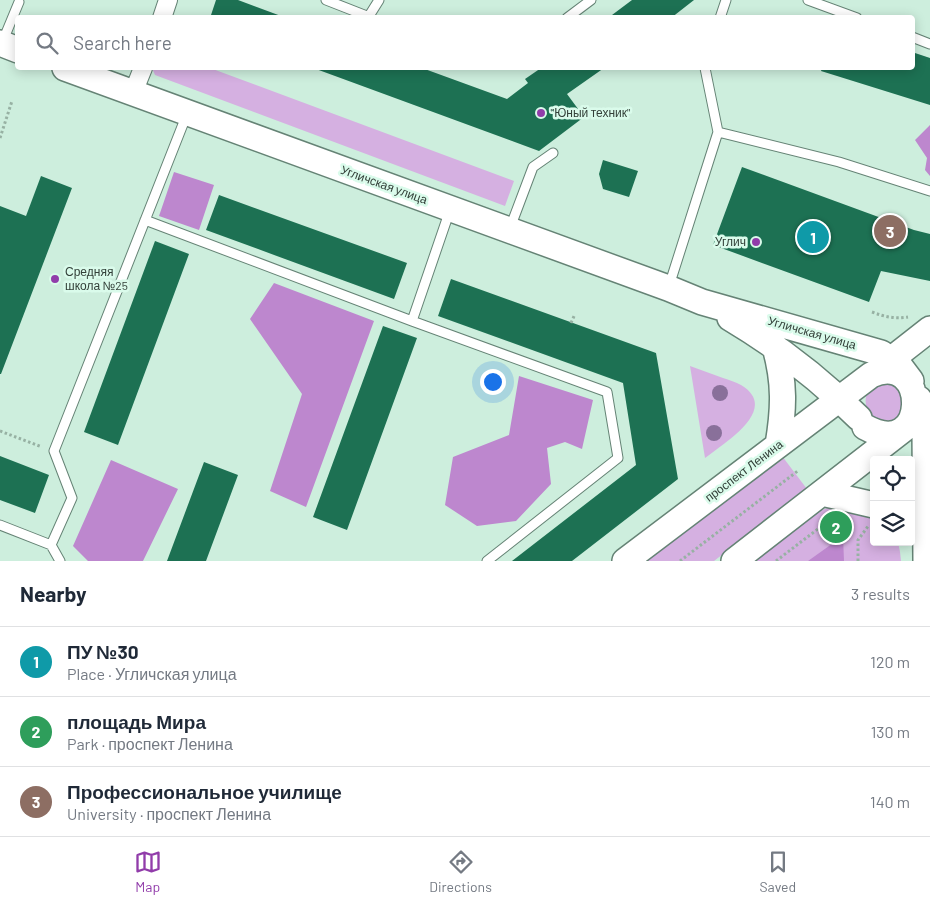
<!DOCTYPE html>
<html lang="en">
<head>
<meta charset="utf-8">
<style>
  body { margin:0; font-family:Barlow,sans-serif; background:#f6f6f7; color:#1f2937 }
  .controls { position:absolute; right:15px; bottom:15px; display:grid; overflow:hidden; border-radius:5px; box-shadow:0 2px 12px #0003 }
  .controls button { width:45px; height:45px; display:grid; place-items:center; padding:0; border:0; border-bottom:1px solid #e0e1e3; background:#fff; color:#1f2937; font:25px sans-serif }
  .you { position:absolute; left:492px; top:381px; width:18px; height:18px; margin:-12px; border:4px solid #fff; border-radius:50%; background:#1a73e8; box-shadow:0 0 0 8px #1a73e833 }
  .badge { display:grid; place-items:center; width:32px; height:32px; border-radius:50%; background:#913caa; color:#fff; font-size:16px; font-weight:700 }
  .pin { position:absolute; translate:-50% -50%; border:2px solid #fff; box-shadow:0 1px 5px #0006 }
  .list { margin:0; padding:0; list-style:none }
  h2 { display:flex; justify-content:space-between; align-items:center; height:65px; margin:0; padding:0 20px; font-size:21px }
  h2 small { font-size:16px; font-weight:400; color:#747a83 }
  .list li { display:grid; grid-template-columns:32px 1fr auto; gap:15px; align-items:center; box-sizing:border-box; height:70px; padding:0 20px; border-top:1px solid #e0e1e3 }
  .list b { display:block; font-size:19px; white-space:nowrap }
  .list p { margin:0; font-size:16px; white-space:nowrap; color:#747a83 }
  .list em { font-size:16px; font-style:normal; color:#747a83 }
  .icon { flex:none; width:28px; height:28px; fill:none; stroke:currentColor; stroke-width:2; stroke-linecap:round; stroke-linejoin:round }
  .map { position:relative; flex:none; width:930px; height:561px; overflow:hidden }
  .search { position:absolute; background:#fff; box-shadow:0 2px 12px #0003; left:15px; right:15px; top:15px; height:55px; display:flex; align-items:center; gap:12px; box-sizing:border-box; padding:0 18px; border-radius:5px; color:#747a83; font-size:19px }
  .sheet { height:275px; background:#fff }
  nav { display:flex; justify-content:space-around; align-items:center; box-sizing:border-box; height:70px; border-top:1px solid #e0e1e3; background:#fff; font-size:14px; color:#747a83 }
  nav a { display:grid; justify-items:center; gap:2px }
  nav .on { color:#913caa }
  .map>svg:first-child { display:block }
  .green { fill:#d5b0e1 }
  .forest { fill:#bd87ce }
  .building { fill:#1d7153 }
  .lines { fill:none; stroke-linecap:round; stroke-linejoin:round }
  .lane-casing { stroke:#658375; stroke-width:11 }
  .street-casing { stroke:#658375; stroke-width:20 }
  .secondary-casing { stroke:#658375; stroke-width:28 }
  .path { stroke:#97b1a3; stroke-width:3; stroke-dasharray:2.5 2.5; stroke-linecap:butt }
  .lane { stroke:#fff; stroke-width:9 }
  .street { stroke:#fff; stroke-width:18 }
  .secondary { stroke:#fff; stroke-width:25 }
  .tree { fill:#89709a }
  .poi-dot { fill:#913caa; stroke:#dafbeb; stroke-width:2 }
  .labels { text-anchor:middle; stroke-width:5; stroke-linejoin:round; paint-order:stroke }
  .poi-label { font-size:12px; fill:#334039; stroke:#dafbeb; text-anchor:start }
  .street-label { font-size:12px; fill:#334039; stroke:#dafbeb }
</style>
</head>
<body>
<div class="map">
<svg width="930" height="561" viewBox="0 0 930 561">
  <rect width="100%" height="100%" fill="#cdeedd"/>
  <path class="green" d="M152,68H210L514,181L505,206L155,75Z
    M690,366C701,370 712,374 723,378C729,380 736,382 741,385C781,409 724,443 705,458Z
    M896,382L907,408L891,422L873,418C864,408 863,397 871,386Z
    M782,456L807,489L714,561H646Z
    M837,504L874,509V542H898L900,552L901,561H754L817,512Z"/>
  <path class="forest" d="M930,125V176L925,170L927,158L915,140Z
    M174,172L214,185L199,230L159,216Z
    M274,283L374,321L306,507L270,491L302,394L250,319Z
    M519,376L593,400L582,449L565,442L547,448L551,484L516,521L477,526L445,505L453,457L509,435Z
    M111,460L178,489L143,561H88L73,546Z
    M843,536L844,561H808Z"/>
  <path class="building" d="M216,0H238L281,16V18H210Z
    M632,0H694L671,18H608Z
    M912,52L930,58V105L821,71L822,68H912Z
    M316,68H422L507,99L528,83L525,79L541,68H604L567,94L584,117L539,151L316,69Z
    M603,160L638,171L629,197L603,189L599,174Z
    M742,167L914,230L930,234V281L881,271L869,302L713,245Z
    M41,176L72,188L1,374H0V206L26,216Z
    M219,195L407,263L394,299L206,230Z
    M155,241L189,254L118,445L84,432Z
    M451,279L656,353L678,479L572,561H512L636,465L623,383L438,316Z
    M383,326L417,338L347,530L313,517Z
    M0,456L49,475L35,513L0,500Z
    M204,462L238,475L206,561H167Z"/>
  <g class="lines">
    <g class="lane-casing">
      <path id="lane" d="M326,0L372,18
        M808,0L857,18
        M369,16L379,0
        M567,18L591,0
        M720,18L726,0
        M912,37L930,44
        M2,43L19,2
        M718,132L839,162L930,191
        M145,220L412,321L607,392L618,458L487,561
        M510,228L533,167L553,153
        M669,286L718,132L705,68
        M412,321L450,210
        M0,525L51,545
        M60,561L51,545L72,498L54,451L187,114"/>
    </g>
    <g class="street-casing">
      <path id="street" d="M162,18L168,0
        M133,93L143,68"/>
    </g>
    <g class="secondary-casing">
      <path id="secondary" d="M0,43L18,50
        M65,68L668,288L702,302L881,353L899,365L911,381
        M730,318C777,346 821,380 859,418
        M775,347C785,383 784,409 778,445
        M879,369L930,329
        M919,399L923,415L925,431L926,561
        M822,493L874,505
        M625,561L871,375C930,349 930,463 865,427
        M734,561L904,429"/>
    </g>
    <path class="path" d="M0,138L12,101
      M872,312C885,317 895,319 908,317
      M571,323L575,314
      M0,431L42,447
      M680,561L799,470
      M776,561L831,519
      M858,561V540L869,525"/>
    <use href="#lane" class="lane"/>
    <use href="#street" class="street"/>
    <use href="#secondary" class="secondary"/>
  </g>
  <g class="tree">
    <circle cx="720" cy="393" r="8"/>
    <circle cx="714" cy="433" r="8"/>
  </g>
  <g class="poi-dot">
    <circle cx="541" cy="113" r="5"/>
    <circle cx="756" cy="242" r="5"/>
    <circle cx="55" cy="279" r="5"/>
  </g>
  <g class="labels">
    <g class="poi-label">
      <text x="551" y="117">"Юный техник"</text>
      <text x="746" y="246" text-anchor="end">Углич</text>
      <text x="65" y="276">Средняя<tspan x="65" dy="14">школа №25</tspan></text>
    </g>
    <g class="street-label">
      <text transform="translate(384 185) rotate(20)" y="4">Угличская улица</text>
      <text transform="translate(812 333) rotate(16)" y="4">Угличская улица</text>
      <text transform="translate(744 471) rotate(-37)" y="4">проспект Ленина</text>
    </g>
  </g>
</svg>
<div class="controls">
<button><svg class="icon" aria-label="locate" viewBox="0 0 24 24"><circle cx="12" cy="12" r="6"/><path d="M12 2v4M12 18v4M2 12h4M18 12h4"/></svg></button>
<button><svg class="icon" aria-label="layers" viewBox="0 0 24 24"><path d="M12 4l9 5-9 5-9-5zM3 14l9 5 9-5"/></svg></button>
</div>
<div class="you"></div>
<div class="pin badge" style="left:813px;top:237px;background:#0f9aa8">1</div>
<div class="pin badge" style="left:836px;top:527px;background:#2e9e5b">2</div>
<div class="pin badge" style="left:890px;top:231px;background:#8d6e63">3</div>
<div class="search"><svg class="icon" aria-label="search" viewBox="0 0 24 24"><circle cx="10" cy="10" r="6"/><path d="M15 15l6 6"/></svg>Search here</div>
</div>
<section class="sheet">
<h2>Nearby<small>3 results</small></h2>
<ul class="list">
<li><span class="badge" style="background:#0f9aa8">1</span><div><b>ПУ №30</b><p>Place · Угличская улица</p></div><em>120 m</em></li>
<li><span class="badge" style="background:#2e9e5b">2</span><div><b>площадь Мира</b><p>Park · проспект Ленина</p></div><em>130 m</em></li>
<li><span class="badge" style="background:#8d6e63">3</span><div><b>Профессиональное училище</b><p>University · проспект Ленина</p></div><em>140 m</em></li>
</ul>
</section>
<nav>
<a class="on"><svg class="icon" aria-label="map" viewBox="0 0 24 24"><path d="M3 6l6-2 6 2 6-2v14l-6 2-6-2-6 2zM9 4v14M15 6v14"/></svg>Map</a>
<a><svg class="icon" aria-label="directions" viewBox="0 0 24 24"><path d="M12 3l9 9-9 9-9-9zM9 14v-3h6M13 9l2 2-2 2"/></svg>Directions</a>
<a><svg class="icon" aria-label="saved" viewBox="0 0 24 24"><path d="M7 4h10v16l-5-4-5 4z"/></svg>Saved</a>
</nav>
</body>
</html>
